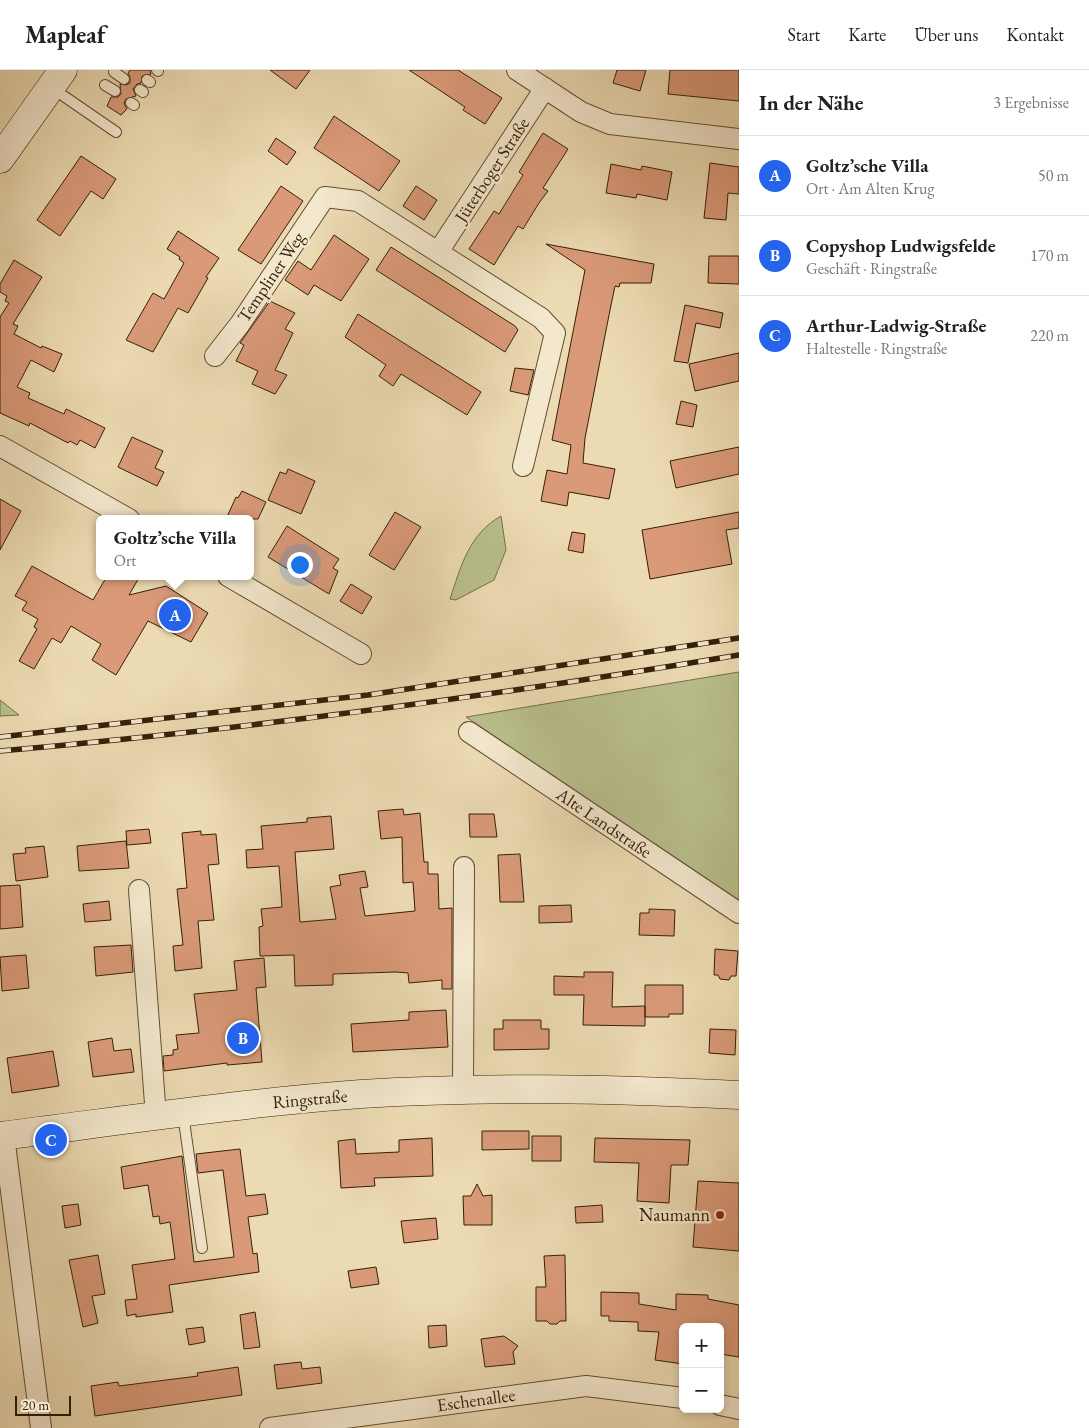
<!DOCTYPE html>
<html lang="de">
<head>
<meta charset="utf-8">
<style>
  body { margin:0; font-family:"EB Garamond",serif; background:#f6f6f6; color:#222 }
  .controls { position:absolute; right:15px; bottom:15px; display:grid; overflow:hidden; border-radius:8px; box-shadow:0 2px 8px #0003 }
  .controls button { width:45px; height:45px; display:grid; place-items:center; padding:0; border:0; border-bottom:1px solid #e0e0e0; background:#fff; color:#222; font:25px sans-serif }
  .scale { position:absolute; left:15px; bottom:12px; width:56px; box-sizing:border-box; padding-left:5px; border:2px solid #342006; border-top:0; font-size:14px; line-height:18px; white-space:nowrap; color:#342006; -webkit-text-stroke:4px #f3e7cd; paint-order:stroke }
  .you { position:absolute; left:299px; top:494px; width:18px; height:18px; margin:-12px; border:4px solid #fff; border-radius:50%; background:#1a73e8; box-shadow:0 0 0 8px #1a73e833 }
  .badge { display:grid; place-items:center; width:32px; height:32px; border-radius:50%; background:#2563eb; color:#fff; font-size:16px; font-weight:700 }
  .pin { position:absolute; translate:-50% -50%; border:2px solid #fff; box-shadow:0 1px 5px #0006 }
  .popup { position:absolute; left:96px; top:445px; width:158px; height:65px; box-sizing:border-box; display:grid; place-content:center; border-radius:8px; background:#fff; filter:drop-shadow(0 1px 4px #0005); font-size:16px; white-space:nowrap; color:#767676 }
  .popup b { font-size:19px; color:#222 }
  .popup::after { content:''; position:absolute; left:50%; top:100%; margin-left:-10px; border:10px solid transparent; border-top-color:#fff }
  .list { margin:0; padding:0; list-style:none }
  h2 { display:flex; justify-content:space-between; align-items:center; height:65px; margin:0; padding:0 20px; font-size:21px }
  h2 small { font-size:16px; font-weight:400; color:#767676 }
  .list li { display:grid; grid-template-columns:32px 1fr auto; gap:15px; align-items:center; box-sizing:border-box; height:80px; padding:0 20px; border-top:1px solid #e0e0e0 }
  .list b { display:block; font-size:19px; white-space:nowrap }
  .list p { margin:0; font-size:16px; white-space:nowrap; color:#767676 }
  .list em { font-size:16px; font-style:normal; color:#767676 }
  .map { position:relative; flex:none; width:739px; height:1358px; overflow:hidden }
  header { display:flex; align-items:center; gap:30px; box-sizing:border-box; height:70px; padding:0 25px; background:#fff; border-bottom:1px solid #e0e0e0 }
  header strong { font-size:24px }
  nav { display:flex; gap:28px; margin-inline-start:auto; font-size:18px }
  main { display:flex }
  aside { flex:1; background:#fff }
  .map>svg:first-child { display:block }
  .green { fill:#b8bf8c; stroke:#767049 }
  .building { fill:#da9a79; stroke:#342006 }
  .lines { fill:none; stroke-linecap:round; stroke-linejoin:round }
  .service-casing { stroke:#624e31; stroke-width:12 }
  .minor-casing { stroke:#624e31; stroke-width:22 }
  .secondary-casing { stroke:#342006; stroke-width:29 }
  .service { stroke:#f3e7cd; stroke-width:10 }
  .minor { stroke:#f3e7cd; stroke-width:20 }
  .secondary { stroke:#f3e7cd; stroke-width:28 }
  .rail-casing { stroke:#342006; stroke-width:5.5 }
  .rail { stroke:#f3e7cd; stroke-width:4; stroke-dasharray:11; stroke-linecap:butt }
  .poi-dot { fill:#8f2418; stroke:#f3e7cd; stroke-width:2 }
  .labels { text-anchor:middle; stroke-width:5; stroke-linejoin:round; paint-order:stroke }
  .street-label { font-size:18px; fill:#342006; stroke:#f3e7cd }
  .poi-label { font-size:18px; fill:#342006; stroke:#f3e7cd; text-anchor:end }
</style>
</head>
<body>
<header>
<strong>Mapleaf</strong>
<nav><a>Start</a><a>Karte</a><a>Über uns</a><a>Kontakt</a></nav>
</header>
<main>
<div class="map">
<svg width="739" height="1358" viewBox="0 0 739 1358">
  <rect width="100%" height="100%" fill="#ecdab2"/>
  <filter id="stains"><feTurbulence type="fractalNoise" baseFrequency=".004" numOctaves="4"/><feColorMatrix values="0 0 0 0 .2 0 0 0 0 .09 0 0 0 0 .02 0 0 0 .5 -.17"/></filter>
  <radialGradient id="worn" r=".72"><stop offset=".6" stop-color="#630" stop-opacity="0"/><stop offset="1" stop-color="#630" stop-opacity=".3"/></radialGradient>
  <path class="green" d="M501,446L506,480L494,510L456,530L450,529C461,496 469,464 501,446Z
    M739,602V830L466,647Z
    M0,630L19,645L0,646Z"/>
  <path class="building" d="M130,0H150L151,4L142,6L141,13L137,14L133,19L136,26L126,29L124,33L127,39L121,45L107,36L111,27H118L121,24L120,14L126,15L130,13V7L128,3Z
    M270,0H310L296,19Z
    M409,0H458L502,28L485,54L463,40L465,37Z
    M617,0H646L640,21L613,13Z
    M670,0H739V31L668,24Z
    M334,46L400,91L379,121L314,78Z
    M543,63L568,79L543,118L548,121L539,133L523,159L518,156L494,195L469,179L494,141L499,144L523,105L519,102Z
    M276,68L296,82L287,95L268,81Z
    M81,86L116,109L103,129L91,121L60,166L37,150Z
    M710,93L739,97V124L728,123L726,150L704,148Z
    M611,94L641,100L642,96L672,102L667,130L637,124L636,128L606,123Z
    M281,116L303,131L261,194L238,180Z
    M416,116L437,130L424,150L403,136Z
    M178,161L219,188L206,207L208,208L188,243L178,238L153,282L126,270L153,223L164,229L184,193L179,189L180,187L167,179Z
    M334,165L369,189L341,231L314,215L308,225L285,210L298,191L311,200Z
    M546,174L654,194L651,213H620L619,217L615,216L610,240L585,368L583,393L615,399L609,429L569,422L567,436L541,431L547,400L567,404L571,375L552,370L585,200Z
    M391,177L515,256L518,260L505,282L376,200Z
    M709,186H739V214L708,213Z
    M14,190L42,207L13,254L18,256L14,264L41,278L42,276L62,284L54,302L31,290L17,317L30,323L28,328L64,344L66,339L105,358L95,378L80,370L77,375L70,371L68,373L30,353L29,356L0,343V247L9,233L5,231L7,226L0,222V214Z
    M270,231L295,243L285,259L293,263L275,300L287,305L275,324L252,314L258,301L236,291L244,275L240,273Z
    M685,235L723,243L720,258L696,253L688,293L674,291Z
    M358,244L481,322L467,345L401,304L393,316L379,306L386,295L345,267Z
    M739,283V311L695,321L689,294Z
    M515,298L534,300L528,325L510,321Z
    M681,331L697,335L693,357L676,354Z
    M132,367L163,381L155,398L164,402L157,416L118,397Z
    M739,377V404L676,418L670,391Z
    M288,399L315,411L301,444L268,430L280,402L286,404Z
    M242,421L266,432L258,449H226L236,427L238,428Z
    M0,429L21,441L0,480Z
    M395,442L421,457L394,500L369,485Z
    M739,442V458L726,460L732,494L650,509L642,460Z
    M287,456L339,489L333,498L338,501L329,524L268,487Z
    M572,462L585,464L583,483L568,480Z
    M32,496L93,530L107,506H140L129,525L166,516L208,543L191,572L148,551L116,605L92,590L101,574L71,556L61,573L52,568L34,599L19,591L37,559L34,557L38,549L22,540L27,532L15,526Z
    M351,514L372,527L362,544L340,531Z
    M403,739L404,745L420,743L424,792H428V804H438L439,839L452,838V919H442V910L409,913L408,903L396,902L333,904V915L295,916L294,885L260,886L259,857L263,856L261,839L282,837L279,796L247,798L246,780L263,779L261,756L307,752V748L331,746L334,779L295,782L300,852L336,849L330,817L341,815L339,805L365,801L368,817L360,818L365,846L415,841L413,812L403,813L402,767L381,769L378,741Z
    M469,744H494L497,767H470Z
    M149,759L151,773L127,775L126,761Z
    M201,761V765L216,764L219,794L208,795L214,850L198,851L202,898L175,901L173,876L183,875L177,819L187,818L182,763Z
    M126,771L129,798L79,801L77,776Z
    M44,776L48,807L16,811L13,784L26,783L25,778Z
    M520,784L524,832H500L498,785Z
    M20,815L23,857L0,859V816Z
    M109,831L111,850L85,852L83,834Z
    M571,835L572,852L539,853V836Z
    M649,839L675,840L674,866L639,865L640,843H649Z
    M131,875L133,902L96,906L94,877Z
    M715,879L738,881L736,906H731L729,910L720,909L718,905H714Z
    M26,885L29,918L2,921L0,887Z
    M264,888L266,917L256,918L262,992L227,995V993L164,1001L163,986L173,985V980L178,979L176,965L199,963L194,924L237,920L234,891Z
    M584,902H613L612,937L645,936V956L583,955L584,925H554V906L584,907Z
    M645,915H683V944H669V947H645Z
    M446,940L448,977L353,982L351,954L409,950V942Z
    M503,950H541V959H549V979L494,980V959H503Z
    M710,959L736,960L735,985L709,983Z
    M112,968L114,981L131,979L134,1002L93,1007L88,972Z
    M53,981L59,1016L12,1023L7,988Z
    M482,1061H529V1079L482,1080Z
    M532,1066H561V1091H532Z
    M432,1068L433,1106L374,1108L375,1116L341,1118L338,1071L355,1069L356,1084L399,1082V1070Z
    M595,1068L690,1070L688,1095H671L669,1133L637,1131L639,1093L594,1092Z
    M240,1079L246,1126L265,1124L268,1144L248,1147L253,1184L257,1183L259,1202L169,1215L173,1242L136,1247V1244L127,1246L125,1230L137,1229L132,1195L175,1189L170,1152L160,1154L159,1146L153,1147L148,1115L124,1119L121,1097L182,1086L194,1192L234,1187L223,1100L198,1103L196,1084Z
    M698,1111L739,1113V1181L693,1177Z
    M477,1114L483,1126L492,1125V1155H464L463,1126H471Z
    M78,1134L81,1155L65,1158L62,1136Z
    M602,1135L603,1152L576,1153L575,1137Z
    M436,1148L438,1169L404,1173L401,1151Z
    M98,1185L105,1224L92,1226L98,1253L83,1257L69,1190Z
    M565,1185L566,1251H560L557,1254H550L547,1251H536V1217H546L544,1186Z
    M376,1197L379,1214L351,1218L348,1201Z
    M601,1222L639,1223V1234L676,1240V1224L708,1225V1229L739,1235V1287L720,1284V1257H683V1294L655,1290L659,1262L638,1261V1252L609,1251V1246H601Z
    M255,1242L260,1277L244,1279L240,1245Z
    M446,1255L447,1276L429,1278L428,1256Z
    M203,1257L205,1272L189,1275L186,1259Z
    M504,1266L518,1276L513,1282L515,1294L485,1297L481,1269Z
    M301,1292L302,1299L320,1297L322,1313L277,1319L274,1295Z
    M238,1297L242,1325L95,1346L91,1316L118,1312L119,1316L198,1306L197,1303Z"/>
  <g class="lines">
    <g class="service-casing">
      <path id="service" d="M157,0L158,1
        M114,2L124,9
        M147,10L150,12
        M105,15L115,21
        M52,18L116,62
        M140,20L143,22
        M131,33L134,35
        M183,1044L202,1178"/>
    </g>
    <g class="minor-casing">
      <path id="minor" d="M517,0L581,42L610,54L739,69
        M438,182L545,18
        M215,286L240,254L325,127L358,131L541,248L555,263L523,396
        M0,376L129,449
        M228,506L361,584
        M469,662L739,843
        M139,820L156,1047
        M463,1020L464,797
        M4,1066L41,1358
        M720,1335L739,1339
        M270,1358L586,1316L683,1328"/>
    </g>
    <g class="secondary-casing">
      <path id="secondary" d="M0,89L63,0
        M0,1066C120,1051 240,1033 361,1024C487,1016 613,1019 739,1025"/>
    </g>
    <use href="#service" class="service"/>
    <use href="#minor" class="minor"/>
    <use href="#secondary" class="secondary"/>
    <g class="rail-casing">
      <path id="rail" d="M0,667L368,625L739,568
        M0,681C248,659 494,626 739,585"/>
    </g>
    <use href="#rail" class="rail"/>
  </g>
  <circle class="poi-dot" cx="720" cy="1145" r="5"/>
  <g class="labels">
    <g class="street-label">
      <text transform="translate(492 100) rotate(-57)" y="6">Jüterboger Straße</text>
      <text transform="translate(271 207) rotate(-56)" y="6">Templiner Weg</text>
      <text transform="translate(604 753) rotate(34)" y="6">Alte Landstraße</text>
      <text transform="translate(310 1029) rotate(-5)" y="6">Ringstraße</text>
      <text transform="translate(476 1330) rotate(-8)" y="6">Eschenallee</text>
    </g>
    <g class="poi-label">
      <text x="710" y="1151">Naumann</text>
    </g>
  </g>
  <rect width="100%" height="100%" filter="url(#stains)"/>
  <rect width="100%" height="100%" fill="url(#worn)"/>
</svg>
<div class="controls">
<button>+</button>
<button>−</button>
</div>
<div class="scale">20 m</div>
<div class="you"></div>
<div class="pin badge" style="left:175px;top:545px">A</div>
<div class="popup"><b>Goltz’sche Villa</b>Ort</div>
<div class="pin badge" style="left:243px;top:968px">B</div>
<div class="pin badge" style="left:51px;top:1070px">C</div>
</div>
<aside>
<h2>In der Nähe<small>3 Ergebnisse</small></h2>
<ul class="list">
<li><span class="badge">A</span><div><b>Goltz’sche Villa</b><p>Ort · Am Alten Krug</p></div><em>50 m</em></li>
<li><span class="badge">B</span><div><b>Copyshop Ludwigsfelde</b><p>Geschäft · Ringstraße</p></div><em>170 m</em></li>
<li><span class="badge">C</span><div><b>Arthur-Ladwig-Straße</b><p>Haltestelle · Ringstraße</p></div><em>220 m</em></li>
</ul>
</aside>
</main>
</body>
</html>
